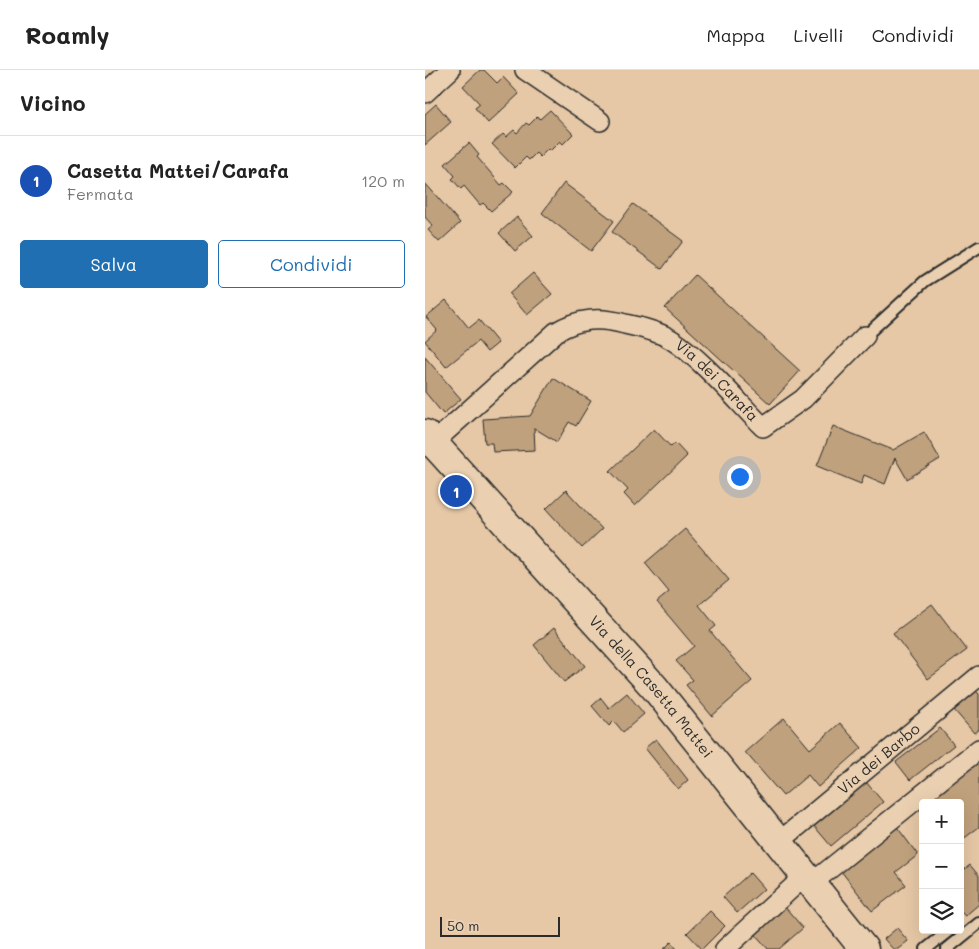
<!DOCTYPE html>
<html lang="it">
<head>
<meta charset="utf-8">
<style>
  body { margin:0; font-family:Mali,sans-serif; background:#f6f6f6; color:#222 }
  .controls { position:absolute; right:15px; bottom:15px; display:grid; overflow:hidden; border-radius:5px; box-shadow:0 5px 20px #0002 }
  .controls button { width:45px; height:45px; display:grid; place-items:center; padding:0; border:0; border-bottom:1px solid #e0e0e0; background:#fff; color:#222; font:25px sans-serif }
  .scale { position:absolute; left:15px; bottom:12px; width:120px; box-sizing:border-box; padding-left:5px; border:2px solid #2b2b2b; border-top:0; font-size:14px; line-height:18px; white-space:nowrap; color:#2b2b2b; -webkit-text-stroke:4px #ead0b1; paint-order:stroke }
  .you { position:absolute; left:314px; top:406px; width:18px; height:18px; margin:-12px; border:4px solid #fff; border-radius:50%; background:#1a73e8; box-shadow:0 0 0 8px #1a73e833 }
  .badge { display:grid; place-items:center; width:32px; height:32px; border-radius:50%; background:#1f6fb2; color:#fff; font-size:16px; font-weight:700 }
  .pin { position:absolute; translate:-50% -50%; border:2px solid #fff; box-shadow:0 1px 5px #0006 }
  .list { margin:0; padding:0; list-style:none }
  h2 { display:flex; justify-content:space-between; align-items:center; height:65px; margin:0; padding:0 20px; font-size:21px }
  h2 small { font-size:16px; font-weight:400; color:#767676 }
  .list li { display:grid; grid-template-columns:32px 1fr auto; gap:15px; align-items:center; box-sizing:border-box; height:90px; padding:0 20px; border-top:1px solid #e0e0e0 }
  .list b { display:block; font-size:19px; white-space:nowrap }
  .list p { margin:0; font-size:16px; white-space:nowrap; color:#767676 }
  .list em { font-size:16px; font-style:normal; color:#767676 }
  .actions { display:flex; gap:10px; padding:15px 20px }
  .actions a { flex:1; padding:11px 0; border:1px solid #1f6fb2; border-radius:5px; text-align:center; font-size:18px; color:#1f6fb2 }
  .actions .main { background:#1f6fb2; color:#fff }
  .icon { flex:none; width:28px; height:28px; fill:none; stroke:currentColor; stroke-width:2; stroke-linecap:round; stroke-linejoin:round }
  .map { position:relative; flex:none; width:554px; height:879px; overflow:hidden }
  header { display:flex; align-items:center; gap:30px; box-sizing:border-box; height:70px; padding:0 25px; background:#fff; border-bottom:1px solid #e0e0e0 }
  header strong { font-size:24px }
  nav { display:flex; gap:28px; margin-inline-start:auto; font-size:18px }
  main { display:flex }
  aside { flex:1; background:#fff }
  .map>svg:first-child { display:block }
  .building { fill:#c0a17d; stroke:#2b2b2b }
  .lines { fill:none; stroke-linecap:round; stroke-linejoin:round }
  .service-casing { stroke:#2b2b2b; stroke-width:14 }
  .minor-casing { stroke:#2b2b2b; stroke-width:22 }
  .secondary-casing { stroke:#2b2b2b; stroke-width:31 }
  .service { stroke:#ead0b1; stroke-width:10 }
  .minor { stroke:#ead0b1; stroke-width:19 }
  .secondary { stroke:#ead0b1; stroke-width:28 }
  .labels { text-anchor:middle; stroke-width:4.5; stroke-linejoin:round; paint-order:stroke }
  .street-label { font-size:15px; fill:#2b2b2b; stroke:#ead0b1 }
</style>
</head>
<body>
<header>
<strong>Roamly</strong>
<nav><a>Mappa</a><a>Livelli</a><a>Condividi</a></nav>
</header>
<main>
<aside>
<h2>Vicino<small></small></h2>
<ul class="list">
<li><span class="badge" style="background:#1a4fb4">1</span><div><b>Casetta Mattei/Carafa</b><p>Fermata</p></div><em>120 m</em></li>
</ul>
<div class="actions"><a class="main">Salva</a><a>Condividi</a></div>
</aside>
<div class="map">
<svg width="554" height="879" viewBox="0 0 554 879">
  <rect width="100%" height="100%" fill="#e6c8a6"/>
  <filter id="ink" filterUnits="userSpaceOnUse"><feTurbulence type="fractalNoise" baseFrequency=".02" numOctaves="2"/><feDisplacementMap in="SourceGraphic" scale="10" xChannelSelector="R" yChannelSelector="G"/><feConvolveMatrix kernelMatrix="1 2 1 2 8 2 1 2 1" color-interpolation-filters="sRGB"/></filter>
  <g filter="url(#ink)">
    <path class="building" d="M55,0H59L72,13L78,7L94,24L63,53L50,38L55,34L38,16Z
      M11,34L26,52L0,75V44Z
      M125,40L148,64L138,74L135,71L125,81L123,79L115,87L111,83L104,90L101,87L90,98L67,74L78,64L81,67L89,60L92,63L101,53L104,55L113,46L115,49Z
      M44,73L54,85L52,87L76,115L79,113L88,122L66,141L58,133L55,135L39,116L36,119L27,109L30,106L20,94Z
      M0,113L35,153L14,172L3,160L8,156L0,147Z
      M139,113L189,151L166,181L117,143Z
      M208,134L258,171L237,199L187,162Z
      M92,147L108,166L90,181L74,163Z
      M108,203L127,224L102,245L84,224Z
      M270,205L375,301L345,334L240,238Z
      M21,230L44,258L54,250L73,273L62,282L53,271L21,297L0,271L12,260L1,247Z
      M0,287L36,329L18,344L0,322Z
      M128,308L166,331L151,356L144,352L132,372L109,358L110,380L68,382L67,373H60L58,349L105,346Z
      M408,356L468,380L499,362L515,389L482,409L470,388L460,414L439,405L436,414L392,396Z
      M229,359L246,377L250,373L262,386L210,436L199,424L203,420L185,401Z
      M141,420L177,459L157,478L121,439Z
      M260,459L304,510L274,535L291,556L285,561L327,611L287,646L261,615L268,610L251,591L269,576L232,532L244,522L220,493Z
      M507,534L542,580L503,609L468,563Z
      M129,558L160,596L139,612L109,575Z
      M551,621L554,624V659L549,663L529,640Z
      M202,623L219,644L198,662L189,651L184,656L167,636L176,628L184,638Z
      M359,648L385,679L415,653L437,678L393,717L383,705L358,726L320,682Z
      M515,658L529,675L485,710L471,692Z
      M231,669L263,710L253,719L220,678Z
      M554,692V757L537,770L535,767V733H500Z
      M441,712L458,732L406,776L389,756Z
      M472,757L493,785L471,802L481,815L447,841L416,801Z
      M545,795L554,806V834L540,846L535,841V803Z
      M325,803L339,819L312,843L298,827Z
      M360,837L378,858L354,879H343L330,864Z
      M285,841L300,856L277,879L262,863Z
      M472,858L483,871L473,879H468L459,869Z
      M246,872L252,879H239Z"/>
    <g class="lines">
      <g class="service-casing">
        <path id="service" d="M440,266L500,211L554,177
          M501,879L525,860
          M522,879L554,853"/>
      </g>
      <g class="minor-casing">
        <g id="minor">
          <path d="M100,0L175,51"/>
          <path d="M0,23L25,0"/>
          <path id="s1" d="M8,373L131,262C154,248 175,247 200,254C216,258 233,261 247,270C276,288 313,332 338,357L378,329L440,266"/>
          <path id="s2" d="M354,772L554,606"/>
          <path d="M387,813L554,679"/>
          <path d="M300,879L381,805"/>
        </g>
      </g>
      <g class="secondary-casing">
        <g id="secondary">
          <path id="s3" d="M0,364L230,618L439,879"/>
        </g>
      </g>
      <use href="#service" class="service"/>
      <use href="#minor" class="minor"/>
      <use href="#secondary" class="secondary"/>
    </g>
  </g>
  <g class="labels">
    <g class="street-label">
      <text dy="5" stroke="none"><textPath href="#s1" startOffset="348">Via dei Carafa</textPath></text>
      <text dy="5" stroke="none"><textPath href="#s3" startOffset="339">Via della Casetta Mattei</textPath></text>
      <text dy="5" stroke="none"><textPath href="#s2" startOffset="130">Via dei Barbo</textPath></text>
    </g>
  </g>
</svg>
<div class="controls">
<button>+</button>
<button>−</button>
<button><svg class="icon" aria-label="layers" viewBox="0 0 24 24"><path d="M12 4l9 5-9 5-9-5zM3 14l9 5 9-5"/></svg></button>
</div>
<div class="scale">50 m</div>
<div class="you"></div>
<div class="pin badge" style="left:31px;top:421px;background:#1a4fb4">1</div>
</div>
</main>
</body>
</html>
